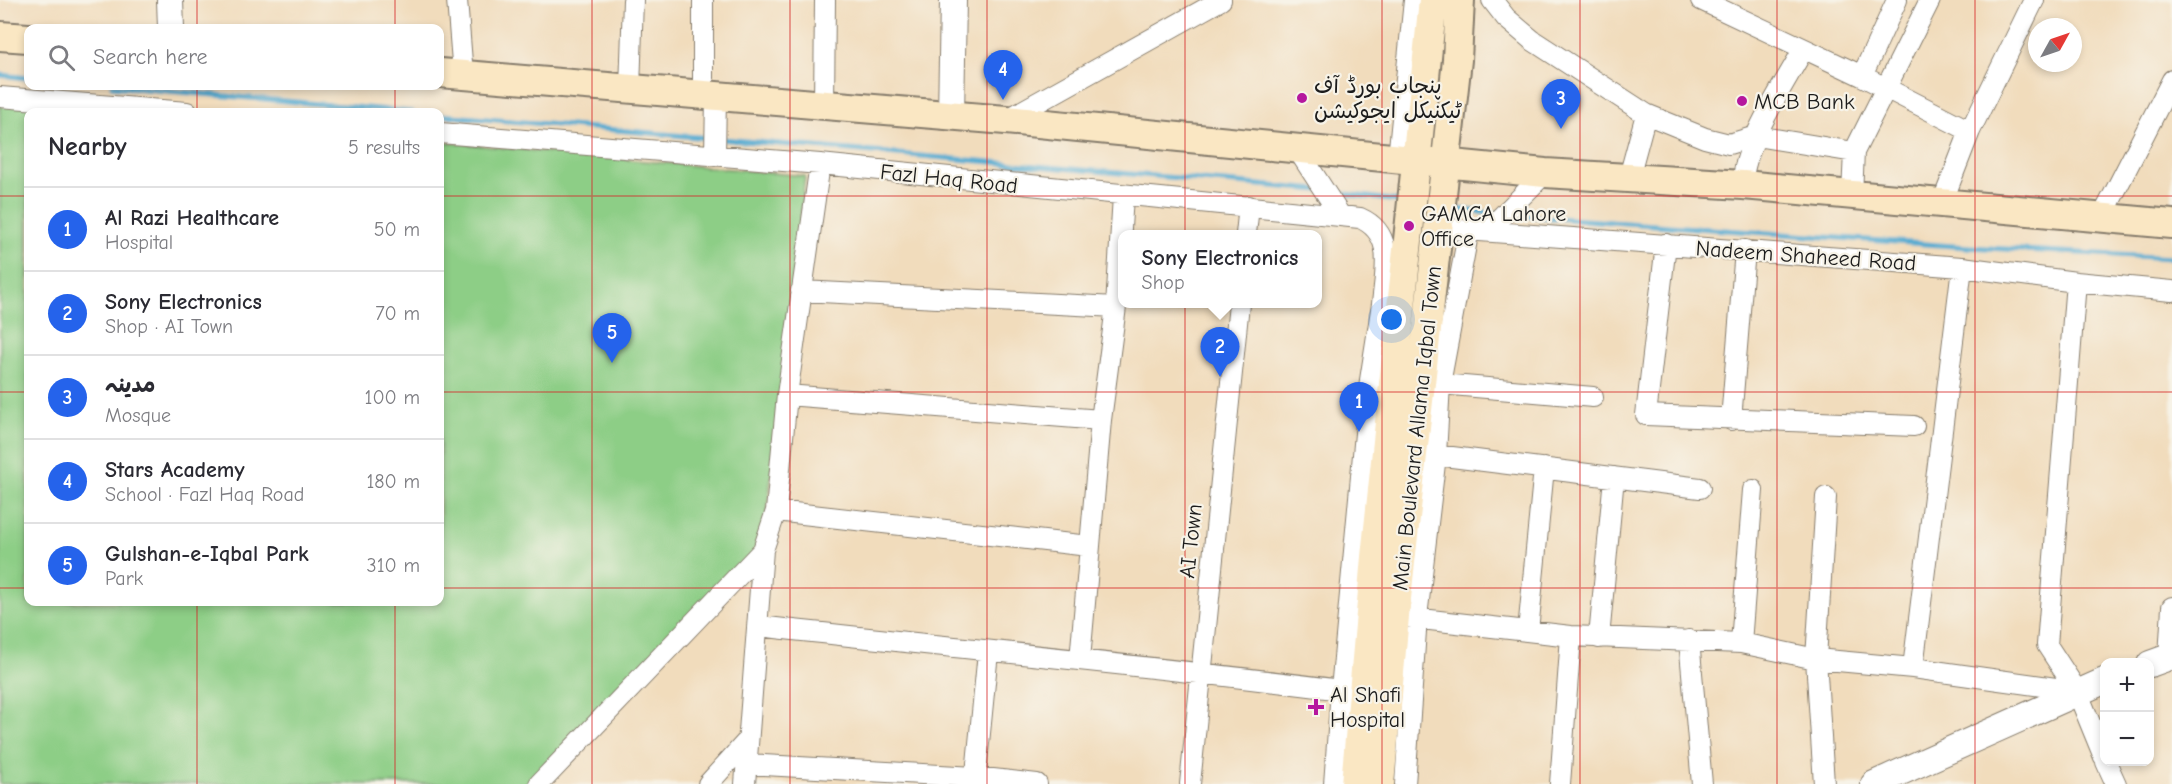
<!DOCTYPE html>
<html lang="en">
<head>
<meta charset="utf-8">
<style>
  body { margin:0; font-family:"Comic Neue","Playpen Sans Arabic",sans-serif; background:#f7f7f7; color:#2b2b33 }
  .controls { position:absolute; right:18px; bottom:18px; display:grid; overflow:hidden; border-radius:12px; box-shadow:0 3px 9px #0003 }
  .controls button { width:54px; height:54px; display:grid; place-items:center; padding:0; border:0; border-bottom:2px solid #e1e1e2; background:#fff; color:#2b2b33; font:30px sans-serif }
  .compass { position:absolute; left:2028px; top:18px; width:54px; height:54px; border-radius:50%; background:#fff; box-shadow:0 3px 9px #0003; rotate:50deg }
  .you { position:absolute; left:1392px; top:320px; width:21px; height:21px; margin:-15px; border:4px solid #fff; border-radius:50%; background:#1a73e8; box-shadow:0 0 0 9px #1a73e833 }
  .badge { display:grid; place-items:center; width:39px; height:39px; border-radius:50%; background:#2563eb; color:#fff; font-size:20px; font-weight:700 }
  .pin { position:absolute; translate:-50% -50px; filter:drop-shadow(0 2px 3px #0008) }
  .pin::after { content:''; position:absolute; top:32px; width:21px; height:18px; background:inherit; clip-path:polygon(0 0,100% 0,50% 100%) }
  .popup { position:absolute; left:1118px; top:230px; width:204px; height:78px; box-sizing:border-box; display:grid; place-content:center; border-radius:12px; background:#fff; filter:drop-shadow(0 2px 4px #0005); font-size:20px; white-space:nowrap; color:#7c7c81 }
  .popup b { font-size:22px; color:#2b2b33 }
  .popup::after { content:''; position:absolute; left:50%; top:100%; margin-left:-12px; border:12px solid transparent; border-top-color:#fff }
  .list { margin:0; padding:0; list-style:none }
  h2 { display:flex; justify-content:space-between; align-items:center; height:78px; margin:0; padding:0 24px; font-size:26px }
  h2 small { font-size:20px; font-weight:400; color:#7c7c81 }
  .list li { display:grid; grid-template-columns:39px 1fr auto; gap:18px; align-items:center; box-sizing:border-box; height:84px; padding:0 24px; border-top:2px solid #e1e1e2 }
  .list b { display:block; font-size:22px; white-space:nowrap }
  .list p { margin:0; font-size:20px; white-space:nowrap; color:#7c7c81 }
  .list em { font-size:20px; font-style:normal; color:#7c7c81 }
  .icon { flex:none; width:33px; height:33px; fill:none; stroke:currentColor; stroke-width:2; stroke-linecap:round; stroke-linejoin:round }
  .map { position:relative; flex:none; width:2172px; height:784px; overflow:hidden }
  .search { position:absolute; background:#fff; box-shadow:0 3px 9px #0003; left:24px; top:24px; width:420px; height:66px; display:flex; align-items:center; gap:15px; box-sizing:border-box; padding:0 21px; border-radius:12px; color:#7c7c81; font-size:22px }
  .panel { position:absolute; background:#fff; box-shadow:0 3px 9px #0003; left:24px; top:108px; width:420px; height:498px; border-radius:12px }
  .map>svg:first-child { display:block }
  .green { fill:#8dce86; stroke:#547551; stroke-width:1.5 }
  .lines { fill:none; stroke-linecap:round; stroke-linejoin:round }
  .stream { stroke:#55abd1; stroke-width:5 }
  .minor-casing { stroke:#867c6c; stroke-width:22 }
  .tertiary-casing { stroke:#867c6c; stroke-width:28 }
  .secondary-casing { stroke:#867c6c; stroke-width:32 }
  .minor { stroke:#fff; stroke-width:20 }
  .tertiary { stroke:#fff; stroke-width:26 }
  .secondary { stroke:#fae7c3; stroke-width:28 }
  .grid { fill:none; stroke:#d62828; stroke-width:1.5; stroke-opacity:0.55 }
  .poi-dot { fill:#b5179e; stroke:#f7f3e8; stroke-width:2 }
  .labels { text-anchor:middle; stroke-width:4.5; stroke-linejoin:round; paint-order:stroke }
  .poi-label { font-size:22px; fill:#1c1c1c; stroke:#f7f3e8; text-anchor:start }
  .street-label { font-size:22px; fill:#1c1c1c; stroke:#f7f3e8 }
</style>
</head>
<body>
<div class="map">
<svg width="2172" height="784" viewBox="0 0 2172 784">
  <rect width="100%" height="100%" fill="#f7f3e8"/>
  <filter id="ink" filterUnits="userSpaceOnUse"><feTurbulence type="fractalNoise" baseFrequency=".0167" numOctaves="2"/><feDisplacementMap in="SourceGraphic" scale="12" xChannelSelector="R" yChannelSelector="G"/><feConvolveMatrix kernelMatrix="1 2 1 2 8 2 1 2 1" color-interpolation-filters="sRGB"/></filter>
  <filter id="wash" filterUnits="userSpaceOnUse"><feTurbulence type="fractalNoise" baseFrequency=".008" numOctaves="4" result="noise"/><feDisplacementMap in="SourceGraphic" scale="24" xChannelSelector="R" yChannelSelector="G"/><feGaussianBlur stdDeviation="1.35" result="paint"/><feColorMatrix in="noise" values="0 0 0 0 0 0 0 0 0 0 0 0 0 0 0 0 0 1.4 0 .05"/><feComposite in="paint" operator="in"/></filter>
  <g filter="url(#wash)">
    <rect width="100%" height="100%" fill="#f1dcbc"/>
    <path class="green" d="M0,101L120,112H28V602H440V142L805,176L763,550L542,784H0Z"/>
    <g class="lines">
      <path class="stream" d="M0,75L28,78
        M112,86L412,112
        M440,115L1318,190
        M1331,192L1405,202
        M1449,208L1497,214
        M1512,215L1968,247L2172,258"/>
    </g>
  </g>
  <g filter="url(#ink)">
    <g class="lines">
      <g class="minor-casing">
        <path id="minor" d="M457,0L463,75
          M703,0V95
          M1492,0L1506,18L1532,40L1646,114L1705,138L1729,144L1756,136L1854,152
          M1701,0L1862,76L1970,131
          M1862,76L1897,0
          M630,89L633,0
          M0,97L187,112
          M824,105L825,0
          M1006,120L1221,0
          M440,133L820,164L1360,218C1396,234 1385,271 1382,304
          M1296,147L1340,215
          M715,156L716,96
          M1398,158L1414,0
          M1629,177L1646,114
          M1743,185C1741,149 1785,83 1803,50
          M1852,194L1854,152L1930,0
          M1942,203L1970,131L2034,0
          M2102,217L2172,80
          M1439,228L1962,267L2076,282L2172,291
          M1487,231L1545,173
          M1246,234L1249,206
          M1666,244L1646,415L1914,426
          M2076,282L2047,645L2077,691L2104,757
          M801,291L1116,307
          M1440,384L1593,397
          M787,395L1101,420
          M1731,420L1745,250
          M1436,455L1700,488
          M776,511L1089,546
          M1395,616L1571,636L1741,643L1816,659L1913,668L2077,691
          M758,626C952,648 1147,665 1341,690L1370,380L1382,304L1394,305
          M1528,631L1544,468
          M1599,638L1614,477
          M1689,640L1702,784
          M1741,643L1753,490
          M2169,657L2172,607
          M1080,660L1101,420L1116,307L1123,196
          M1913,668L1962,267
          M2106,762L2116,784
          M747,764L975,777L1037,784
          M539,784L763,550
          M708,784L747,741
          M745,784L763,550L776,511L787,395L820,164
          M975,784L988,652
          M1190,784L1239,304
          M1334,784L1341,690
          M1405,784L1417,617L1436,455L1440,384L1469,229
          M1560,784L1571,636
          M1824,784L1816,659L1826,497"/>
      </g>
      <g class="tertiary-casing">
        <path id="tertiary" d="M170,0L171,28
          M951,116L953,0
          M2150,664L2172,656
          M1874,784L2104,681"/>
      </g>
      <g class="secondary-casing">
        <path id="secondary" d="M0,36L28,38
          M440,73L1006,120L1545,173L1743,185L2172,224
          M1355,784L1375,557L1433,0
          M1380,784L1395,616L1457,60L1460,0"/>
      </g>
      <use href="#minor" class="minor"/>
      <use href="#tertiary" class="tertiary"/>
      <use href="#secondary" class="secondary"/>
    </g>
  </g>
  <path class="grid" d="M197,0V28M395,0V28M592,0V784M790,0V784M987,0V784M1185,0V784M1382,0V784M1580,0V784M1777,0V784M1975,0V784M197,86V112M395,86V112M0,196H28M440,196H2172M0,392H28M440,392H2172M0,588H28M440,588H2172M197,602V784M395,602V784"/>
  <g class="poi-dot">
    <circle cx="1302" cy="98" r="6"/>
    <circle cx="1742" cy="101" r="6"/>
    <circle cx="1409" cy="226" r="6"/>
    <path d="M1313 698h6v6h6v6h-6v6h-6v-6h-6v-6h6z"/>
  </g>
  <g class="labels">
    <g class="poi-label">
      <text x="1314" y="93">پنجاب بورڈ آف<tspan x="1314" dy="25">ٹیکنیکل ایجوکیشن</tspan></text>
      <text x="1754" y="109">MCB Bank</text>
      <text x="1421" y="221">GAMCA Lahore<tspan x="1421" dy="25">Office</tspan></text>
      <text x="1330" y="702">Al Shafi<tspan x="1330" dy="25">Hospital</tspan></text>
    </g>
    <g class="street-label">
      <text transform="translate(949 178) rotate(6)" y="8">Fazl Haq Road</text>
      <text transform="translate(1806 255) rotate(4)" y="8">Nadeem Shaheed Road</text>
      <text transform="translate(1416 428) rotate(-84)" y="8">Main Boulevard Allama Iqbal Town</text>
      <text transform="translate(1190 541) rotate(-84)" y="8">AI Town</text>
    </g>
  </g>
</svg>
<div class="controls">
<button>+</button>
<button>−</button>
</div>
<svg class="compass" viewBox="-18 -18 36 36"><path d="M0-13l5 13h-10z" fill="#e53935"/><path d="M0 13l5-13h-10z" fill="#7c7c81"/></svg>
<div class="you"></div>
<div class="pin badge" style="left:1359px;top:432px">1</div>
<div class="pin badge" style="left:1220px;top:377px">2</div>
<div class="popup"><b>Sony Electronics</b>Shop</div>
<div class="pin badge" style="left:1561px;top:129px">3</div>
<div class="pin badge" style="left:1003px;top:100px">4</div>
<div class="pin badge" style="left:612px;top:363px">5</div>
<div class="search"><svg class="icon" aria-label="search" viewBox="0 0 24 24"><circle cx="10" cy="10" r="6"/><path d="M15 15l6 6"/></svg>Search here</div>
<section class="panel">
<h2>Nearby<small>5 results</small></h2>
<ul class="list">
<li><span class="badge">1</span><div><b>Al Razi Healthcare</b><p>Hospital</p></div><em>50 m</em></li>
<li><span class="badge">2</span><div><b>Sony Electronics</b><p>Shop · AI Town</p></div><em>70 m</em></li>
<li><span class="badge">3</span><div><b>مدینہ</b><p>Mosque</p></div><em>100 m</em></li>
<li><span class="badge">4</span><div><b>Stars Academy</b><p>School · Fazl Haq Road</p></div><em>180 m</em></li>
<li><span class="badge">5</span><div><b>Gulshan-e-Iqbal Park</b><p>Park</p></div><em>310 m</em></li>
</ul>
</section>
</div>
</body>
</html>
